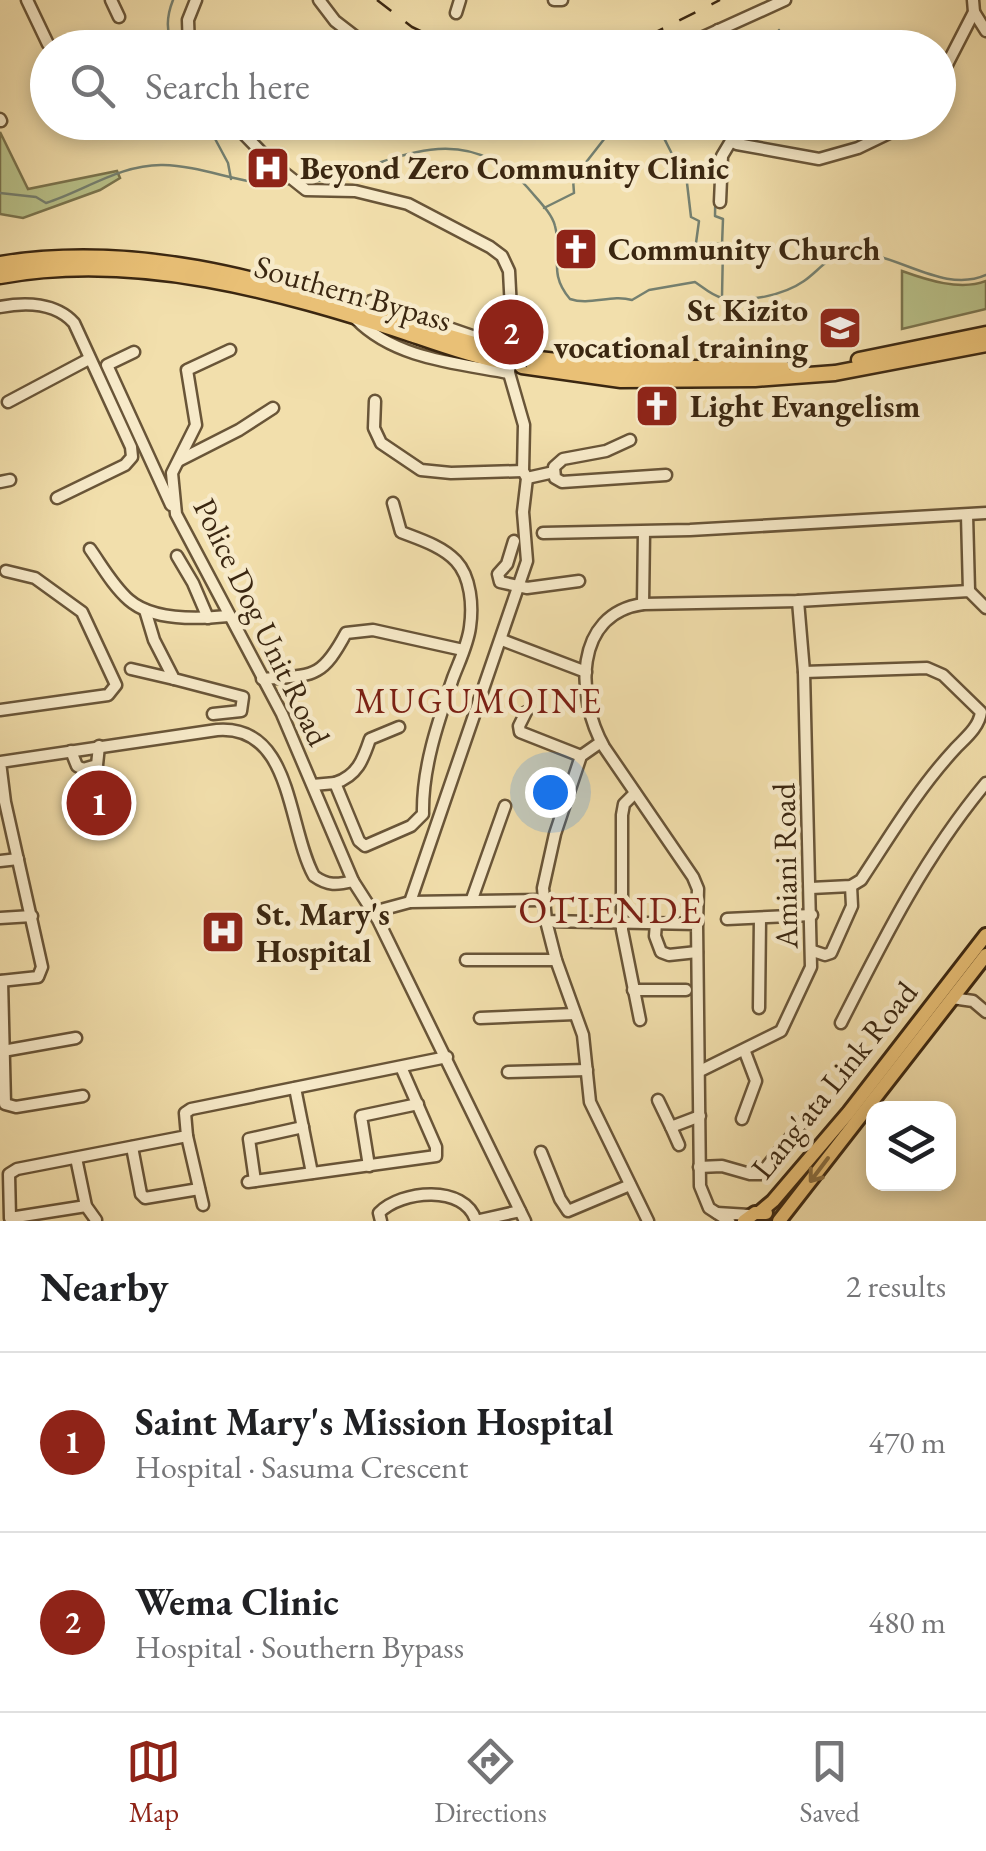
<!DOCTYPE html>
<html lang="en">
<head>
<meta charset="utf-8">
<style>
	body { margin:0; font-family:"EB Garamond",serif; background:#f2f2f2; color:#202124 }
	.controls { position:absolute; right:30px; bottom:30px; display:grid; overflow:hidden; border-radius:20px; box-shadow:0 5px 15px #0003 }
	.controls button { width:90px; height:90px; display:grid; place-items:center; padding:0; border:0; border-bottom:2px solid #e0e0e0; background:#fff; color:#202124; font:50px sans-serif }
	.you { position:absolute; left:550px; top:792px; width:35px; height:35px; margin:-25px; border:8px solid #fff; border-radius:50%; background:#1a73e8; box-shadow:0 0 0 15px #1a73e833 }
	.badge { display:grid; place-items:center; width:65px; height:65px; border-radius:50%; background:#8f2418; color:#fff; font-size:32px; font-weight:700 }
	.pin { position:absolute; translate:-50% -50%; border:5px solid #fff; box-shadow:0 2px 10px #0006 }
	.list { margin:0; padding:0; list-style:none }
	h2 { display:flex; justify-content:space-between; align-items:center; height:130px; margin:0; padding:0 40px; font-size:42px }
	h2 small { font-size:32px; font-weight:400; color:#757577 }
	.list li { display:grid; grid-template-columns:65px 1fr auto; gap:30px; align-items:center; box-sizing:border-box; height:180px; padding:0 40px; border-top:2px solid #e0e0e0 }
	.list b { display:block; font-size:38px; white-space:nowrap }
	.list p { margin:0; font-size:32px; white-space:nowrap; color:#757577 }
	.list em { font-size:32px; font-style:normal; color:#757577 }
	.icon { flex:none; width:55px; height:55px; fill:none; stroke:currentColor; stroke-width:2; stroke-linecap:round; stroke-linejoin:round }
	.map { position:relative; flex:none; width:986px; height:1221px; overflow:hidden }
	.search { position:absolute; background:#fff; box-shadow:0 5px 15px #0003; left:30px; right:30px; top:30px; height:110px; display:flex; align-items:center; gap:25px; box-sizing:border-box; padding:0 35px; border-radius:55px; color:#757577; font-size:38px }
	.sheet { height:490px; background:#fff }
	nav { display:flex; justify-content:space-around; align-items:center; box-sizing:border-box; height:140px; border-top:2px solid #e0e0e0; background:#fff; font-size:28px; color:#757577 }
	nav a { display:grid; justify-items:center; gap:5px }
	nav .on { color:#8f2418 }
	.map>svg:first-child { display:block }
	.green { fill:#b9c28a; stroke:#7a744e; stroke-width:2.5 }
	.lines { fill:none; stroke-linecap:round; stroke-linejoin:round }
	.stream { stroke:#758070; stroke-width:2.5 }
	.minor-casing { stroke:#695538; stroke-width:15 }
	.major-casing { stroke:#3b2711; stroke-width:18 }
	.highway-casing { stroke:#3b2711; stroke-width:19 }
	.minor { stroke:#f7eac9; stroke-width:10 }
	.major { stroke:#e9c076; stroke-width:12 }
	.highway { stroke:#e9c076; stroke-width:14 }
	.rail { stroke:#3b2711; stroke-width:2.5; stroke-dasharray:18 18; stroke-linecap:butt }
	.highway-bridge-casing { stroke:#3b2711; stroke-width:19; stroke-linecap:butt }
	.highway-bridge { stroke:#e9c076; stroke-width:14 }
	.oneway { stroke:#896c3e }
	.labels { text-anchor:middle; stroke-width:9; stroke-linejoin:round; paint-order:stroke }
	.poi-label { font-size:32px; font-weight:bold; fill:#3b2711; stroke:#f7eac9; text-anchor:start }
	.street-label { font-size:32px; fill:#3b2711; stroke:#f7eac9 }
	.neighbourhood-label { font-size:35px; letter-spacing:2.5px; fill:#7a1f14; stroke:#f7eac9 }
	.quarter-label { font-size:38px; letter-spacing:2.5px; fill:#7a1f14; stroke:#f7eac9 }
</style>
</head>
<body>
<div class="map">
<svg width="986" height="1221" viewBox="0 0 986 1221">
	<rect width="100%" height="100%" fill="#f2dfac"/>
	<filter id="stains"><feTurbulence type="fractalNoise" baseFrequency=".002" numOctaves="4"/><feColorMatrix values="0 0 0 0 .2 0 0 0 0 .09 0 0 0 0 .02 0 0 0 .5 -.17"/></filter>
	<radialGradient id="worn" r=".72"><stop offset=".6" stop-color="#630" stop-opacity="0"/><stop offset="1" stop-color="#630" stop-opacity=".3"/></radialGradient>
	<!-- green -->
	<g class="green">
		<polygon points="0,132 28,189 117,171 120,178 100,190 23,218 0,214"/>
		<path d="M902,271C927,280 960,291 986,281V309L902,329Z"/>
	</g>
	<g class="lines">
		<!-- stream -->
		<g class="stream">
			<path d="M173,0C167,15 165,33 175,48"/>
			<polyline points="772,48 779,30"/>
			<polyline points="206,122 228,163 231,179"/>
			<path d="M659,122C661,138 671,148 676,164L685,166L691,217L699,221L696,243L720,244L723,247L722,297"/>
			<path d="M305,183C368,176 430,127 492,160C507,169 517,175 528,188C537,199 552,213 555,226C563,256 547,272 570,299C590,306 611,294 632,300L649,290L695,282C704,288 711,295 722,298C747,303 784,295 804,281C817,272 827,258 842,254C888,244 939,296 986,275"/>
			<path d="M0,193L36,197L46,203C84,191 121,164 163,165C207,166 247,188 292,184"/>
			<polyline points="544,208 574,193 573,179 612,129 612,122"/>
			<polyline points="722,245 723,219 715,216 716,158 728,133"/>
		</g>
		<defs>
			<g id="minor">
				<polyline points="27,0 48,44"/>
				<polyline points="111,0 119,17"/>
				<polyline points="319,0 335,21 370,48"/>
				<polyline points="554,0 562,0"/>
				<polyline points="974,12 986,31"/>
				<polyline points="456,13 460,0"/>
				<polyline points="718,30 718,36 769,48"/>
				<polyline points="189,48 188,20 196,0"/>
				<polyline points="679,48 785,0"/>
				<polyline points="938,82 974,12 973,0"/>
				<polyline points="0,119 1,121"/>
				<polyline points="232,122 272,163 306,190 355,191 408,204 490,247 502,256 509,271 512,329 509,373 524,425 523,471 527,478 523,512 527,561 410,902"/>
				<polyline points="737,122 731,141 737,144 819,159 858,148 912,122"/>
				<polyline points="720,202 722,156 731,141"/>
				<polyline points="371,301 481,339 511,345"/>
				<path d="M0,307C26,302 56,303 74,323L131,447L132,457L125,465L57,498"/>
				<path d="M356,319C395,359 457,363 509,373"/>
				<polyline points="230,350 187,370 196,425 172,473 176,514 282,714 353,881"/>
				<polyline points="134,352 107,365 171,505"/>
				<polyline points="375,401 374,428 381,443 421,470 451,473 523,471"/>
				<polyline points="8,402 89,359"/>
				<polyline points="630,440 606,451 563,459 554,467 555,478 562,482 666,475"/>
				<polyline points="180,460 239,430 273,408"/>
				<polyline points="527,478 554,472"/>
				<polyline points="0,482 10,480"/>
				<polyline points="967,515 969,591"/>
				<polyline points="543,533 690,530 986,513"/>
				<polyline points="514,541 507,564 498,574 500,582 527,588 579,581"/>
				<path d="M90,549C102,566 113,586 129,600C153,621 198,619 228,616"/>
				<polyline points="177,556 193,583 208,618"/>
				<polyline points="643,604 644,532"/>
				<polyline points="145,610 154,640 174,679 243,697 241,711 213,714"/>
				<polyline points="502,640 586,672"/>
				<polyline points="131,669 174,679"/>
				<path d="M804,672L927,668L943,675L981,712C979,728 964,739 954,750C918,789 890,836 861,880L851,886L811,888"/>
				<path d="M262,679C312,675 321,680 346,633L373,630L463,650"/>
				<polyline points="0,710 108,695 116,685 82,612 35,578 6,571"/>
				<polyline points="526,712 519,726 520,732 581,756"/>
				<polyline points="601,742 581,756 555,834 543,888 546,921 697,924 700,1186 709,1208 729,1221"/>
				<polyline points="71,751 77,766 83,769 97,765 99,746"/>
				<path d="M335,783C357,776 363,760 370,739L399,727"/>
				<path d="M313,785L335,783L359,841L365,846L411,826L423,814C422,768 438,722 453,678C459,662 468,644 470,627C473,606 471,577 456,561C442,546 419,539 401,532L393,503"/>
				<polyline points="635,793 624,804 622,815 622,930 640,1020"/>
				<polyline points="0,861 18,859"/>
				<polyline points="472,899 505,806"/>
				<polyline points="373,912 410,902 542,900"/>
				<polyline points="0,918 32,916"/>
				<polyline points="727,919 812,915"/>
				<polyline points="546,921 556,960 583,1035 590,1102 648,1221"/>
				<polyline points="656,923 655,936 661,952 669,955 697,952"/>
				<path d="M697,924L698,889L693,877L604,747C576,698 573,614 643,604L798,601L969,591L986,608"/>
				<polyline points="813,951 825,955 831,953 852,906 851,886"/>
				<polyline points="466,960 556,960"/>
				<path d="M0,981L38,977L42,967L5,802L0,762L217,730C293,724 287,827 314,876C328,886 337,885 353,881L378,920L525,1221"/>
				<polyline points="2,981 5,1104 16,1107 83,1096"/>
				<polyline points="633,990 686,990"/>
				<polyline points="952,998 973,1001 986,1012"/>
				<polyline points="759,1008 760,918"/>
				<polyline points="480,1018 575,1014"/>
				<path d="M841,1023C884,938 925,856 986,783"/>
				<polyline points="3,1051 76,1038"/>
				<polyline points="700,1071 781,1031 811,967 804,672 798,601"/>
				<polyline points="508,1072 587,1070"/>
				<polyline points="295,1088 312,1173"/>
				<polyline points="658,1100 671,1127 700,1116"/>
				<polyline points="742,1119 756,1081 745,1052"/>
				<polyline points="671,1127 679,1145"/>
				<polyline points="187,1136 203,1205"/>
				<polyline points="132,1147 141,1194 145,1198 199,1189"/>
				<polyline points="541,1152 560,1199 568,1211 630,1185"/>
				<polyline points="76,1158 86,1206 96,1220"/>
				<polyline points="369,1166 361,1116 418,1104"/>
				<polyline points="699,1167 722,1166 750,1174 761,1174 815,1107"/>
				<polyline points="255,1181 249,1139 303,1127"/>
				<polyline points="248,1182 436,1156 436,1147 401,1067"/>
				<polyline points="86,1206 10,1218 9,1174 17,1169 187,1136 185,1113 191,1109 447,1057"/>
				<polyline points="717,1213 749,1215"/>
				<path d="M381,1221L379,1213C401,1190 465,1184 476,1221L520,1211"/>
			</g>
			<g id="major">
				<polyline points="760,1212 773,1201 849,1112 986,935"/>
				<polyline points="744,1221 755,1213 766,1213"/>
				<polyline points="779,1221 986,955"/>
			</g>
			<g id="highway">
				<path d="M0,264C180,235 334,308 503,352"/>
				<path d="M0,276C137,251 278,291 408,333C440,344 470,355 504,362"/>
				<polyline points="529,358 622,368 783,368"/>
				<polyline points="859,360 986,334"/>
				<polyline points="522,366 621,380 755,379 835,373 986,344"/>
			</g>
		</defs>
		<!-- minor casing -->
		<use href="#minor" class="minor-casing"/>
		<!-- major casing -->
		<use href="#major" class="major-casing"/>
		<!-- highway casing -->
		<use href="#highway" class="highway-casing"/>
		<!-- minor -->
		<use href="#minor" class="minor"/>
		<!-- major -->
		<use href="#major" class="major"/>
		<!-- highway -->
		<use href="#highway" class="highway"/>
		<!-- rail -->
		<g class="rail">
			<polyline points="377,0 412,27 458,48"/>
			<polyline points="613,48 644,38 720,0"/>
		</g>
		<defs>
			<polyline id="highway-bridge" points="503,352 529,358"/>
		</defs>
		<!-- highway-bridge casing -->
		<use href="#highway-bridge" class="highway-bridge-casing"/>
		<!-- highway-bridge -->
		<use href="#highway-bridge" class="highway-bridge"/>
	</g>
	<!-- one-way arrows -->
	<defs><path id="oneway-shaft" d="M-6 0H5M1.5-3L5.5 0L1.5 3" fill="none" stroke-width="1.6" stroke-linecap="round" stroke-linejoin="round" transform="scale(2.5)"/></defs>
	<use class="oneway" href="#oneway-shaft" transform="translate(819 1170) rotate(127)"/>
	<!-- icons -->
	<defs>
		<symbol id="hospital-square" viewBox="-11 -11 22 22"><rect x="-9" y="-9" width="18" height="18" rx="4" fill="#8f2418" stroke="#f7eac9"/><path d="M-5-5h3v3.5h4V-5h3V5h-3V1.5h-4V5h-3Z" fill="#fff"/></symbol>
		<symbol id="church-square" viewBox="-11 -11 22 22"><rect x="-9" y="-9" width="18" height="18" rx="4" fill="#8f2418" stroke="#f7eac9"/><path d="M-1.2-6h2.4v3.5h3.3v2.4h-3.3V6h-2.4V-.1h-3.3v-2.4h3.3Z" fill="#fff"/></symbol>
		<symbol id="university-square" viewBox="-11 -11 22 22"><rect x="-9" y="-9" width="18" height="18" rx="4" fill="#8f2418" stroke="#f7eac9"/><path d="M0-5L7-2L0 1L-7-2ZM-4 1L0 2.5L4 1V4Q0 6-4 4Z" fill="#fff"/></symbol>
	</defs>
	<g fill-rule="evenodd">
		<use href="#hospital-square" x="243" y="143" width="50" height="50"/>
		<use href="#church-square" x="551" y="224" width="50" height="50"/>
		<use href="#university-square" x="815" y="303" width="50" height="50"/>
		<use href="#church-square" x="632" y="381" width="50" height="50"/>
		<use href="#hospital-square" x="198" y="907" width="50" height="50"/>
	</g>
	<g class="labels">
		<!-- poi labels -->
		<g class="poi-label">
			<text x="300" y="179">Beyond Zero Community Clinic</text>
			<text x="608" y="260">Community Church</text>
			<text x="808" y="321" text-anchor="end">St Kizito<tspan x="808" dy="37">vocational training</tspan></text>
			<text x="690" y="417">Light Evangelism</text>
			<text x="256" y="925">St. Mary's<tspan x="256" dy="37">Hospital</tspan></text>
		</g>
		<!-- street labels -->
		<g class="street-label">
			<text transform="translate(353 293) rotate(16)" y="11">Southern Bypass</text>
			<text transform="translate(262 622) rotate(64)" y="11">Police Dog Unit Road</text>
			<text transform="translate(785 866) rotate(-91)" y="11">Amiani Road</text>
			<text transform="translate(834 1080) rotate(-51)" y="11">Lang'ata Link Road</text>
		</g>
		<!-- neighbourhood labels -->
		<g class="neighbourhood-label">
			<text x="479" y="713">MUGUMOINE</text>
		</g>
		<!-- quarter labels -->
		<g class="quarter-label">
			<text x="611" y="923">OTIENDE</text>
		</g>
	</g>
	<rect width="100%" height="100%" filter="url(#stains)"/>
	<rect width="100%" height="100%" fill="url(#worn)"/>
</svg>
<div class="controls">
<button><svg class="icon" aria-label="layers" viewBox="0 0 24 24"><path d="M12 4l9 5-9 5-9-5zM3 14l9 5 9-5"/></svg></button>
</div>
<div class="you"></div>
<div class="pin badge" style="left:99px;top:803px">1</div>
<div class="pin badge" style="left:511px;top:332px">2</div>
<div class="search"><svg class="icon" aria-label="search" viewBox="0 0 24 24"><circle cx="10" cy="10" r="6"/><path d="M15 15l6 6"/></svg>Search here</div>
</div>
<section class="sheet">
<h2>Nearby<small>2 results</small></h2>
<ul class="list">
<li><span class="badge">1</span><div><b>Saint Mary's Mission Hospital</b><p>Hospital · Sasuma Crescent</p></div><em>470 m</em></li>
<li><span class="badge">2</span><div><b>Wema Clinic</b><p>Hospital · Southern Bypass</p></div><em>480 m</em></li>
</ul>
</section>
<nav>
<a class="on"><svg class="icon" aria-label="map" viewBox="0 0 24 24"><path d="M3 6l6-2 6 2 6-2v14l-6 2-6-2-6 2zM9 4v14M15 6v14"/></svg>Map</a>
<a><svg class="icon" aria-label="directions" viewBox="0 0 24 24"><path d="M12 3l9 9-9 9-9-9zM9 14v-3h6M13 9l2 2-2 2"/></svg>Directions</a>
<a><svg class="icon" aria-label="saved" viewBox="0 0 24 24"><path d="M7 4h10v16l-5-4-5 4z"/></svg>Saved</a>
</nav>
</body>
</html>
